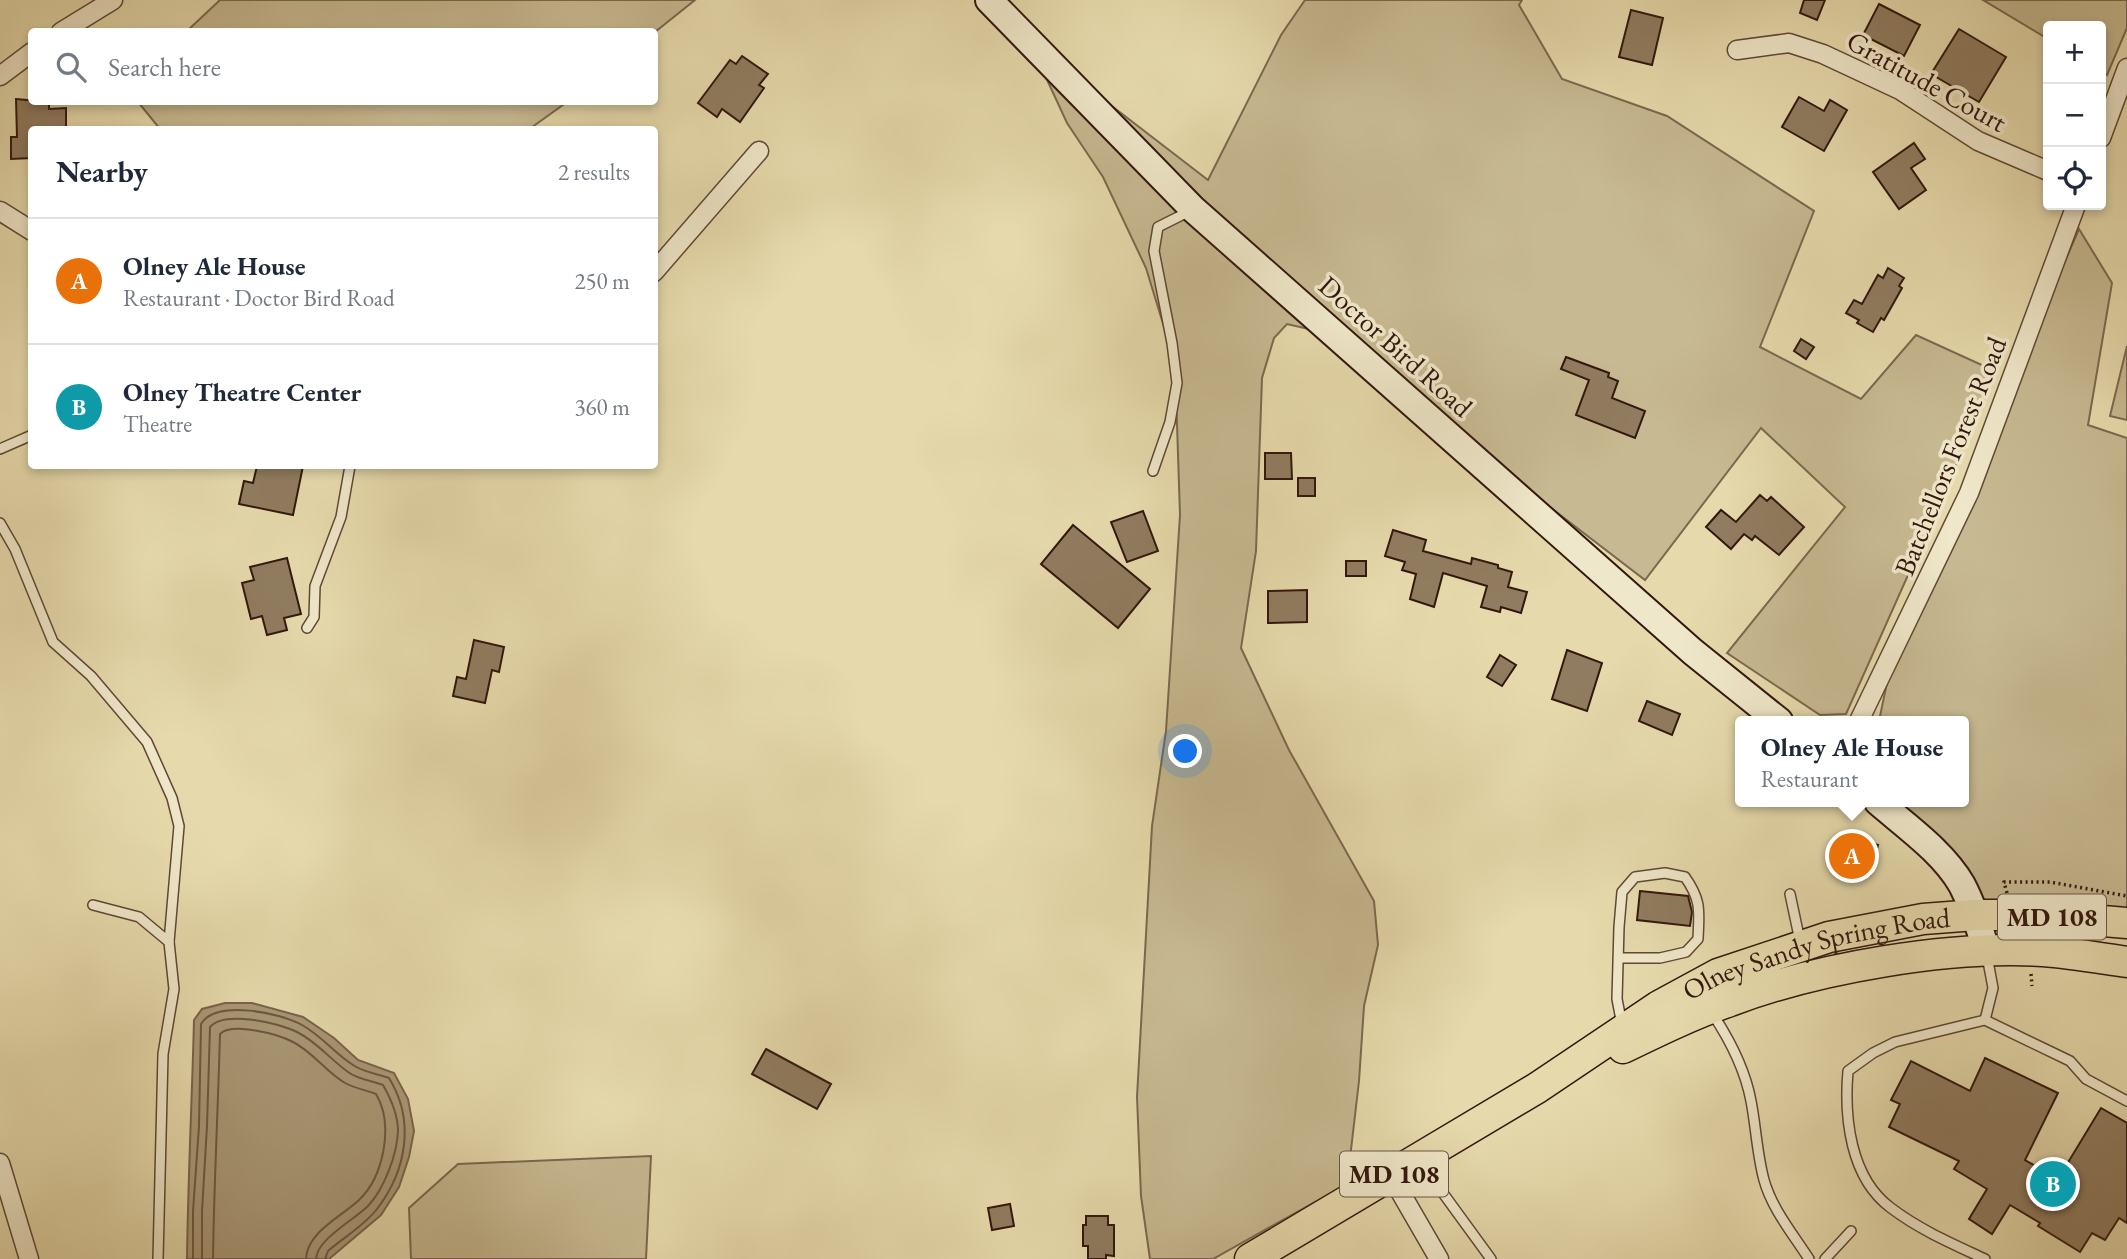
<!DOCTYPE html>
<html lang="en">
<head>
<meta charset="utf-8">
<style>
	body { margin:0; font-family:"EB Garamond",serif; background:#f2f2f3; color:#1f2937 }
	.controls { position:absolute; right:21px; top:21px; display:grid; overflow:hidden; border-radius:7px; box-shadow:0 4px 10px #0003 }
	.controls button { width:63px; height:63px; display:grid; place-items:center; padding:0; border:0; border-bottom:2px solid #e0e1e3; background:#fff; color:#1f2937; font:35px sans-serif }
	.you { position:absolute; left:1186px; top:752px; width:24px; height:24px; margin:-18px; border:5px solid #fff; border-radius:50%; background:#1a73e8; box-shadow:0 0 0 10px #1a73e833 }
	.badge { display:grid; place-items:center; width:46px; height:46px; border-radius:50%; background:#111827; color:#fff; font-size:23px; font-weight:700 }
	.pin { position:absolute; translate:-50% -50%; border:4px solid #fff; box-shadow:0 2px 7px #0006 }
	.popup { position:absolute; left:1735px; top:716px; width:234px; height:91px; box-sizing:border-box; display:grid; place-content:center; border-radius:7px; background:#fff; filter:drop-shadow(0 2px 5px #0005); font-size:23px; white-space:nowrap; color:#747a83 }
	.popup b { font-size:26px; color:#1f2937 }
	.popup::after { content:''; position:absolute; left:50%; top:100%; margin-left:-14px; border:14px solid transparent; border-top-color:#fff }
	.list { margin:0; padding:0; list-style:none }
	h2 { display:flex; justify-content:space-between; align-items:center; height:91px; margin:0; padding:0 28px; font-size:30px }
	h2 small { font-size:23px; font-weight:400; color:#747a83 }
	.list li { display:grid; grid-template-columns:46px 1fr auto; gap:21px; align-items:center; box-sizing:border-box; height:126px; padding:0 28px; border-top:2px solid #e0e1e3 }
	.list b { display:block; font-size:26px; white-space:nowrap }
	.list p { margin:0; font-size:23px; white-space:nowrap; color:#747a83 }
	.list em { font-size:23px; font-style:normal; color:#747a83 }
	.icon { flex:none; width:38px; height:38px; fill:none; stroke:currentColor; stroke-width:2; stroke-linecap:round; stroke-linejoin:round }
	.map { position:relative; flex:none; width:2127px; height:1259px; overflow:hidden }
	.search { position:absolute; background:#fff; box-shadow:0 4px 10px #0003; left:28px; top:28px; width:630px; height:77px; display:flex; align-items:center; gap:18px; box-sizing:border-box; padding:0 24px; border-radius:7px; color:#747a83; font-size:26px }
	.panel { position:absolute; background:#fff; box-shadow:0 4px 10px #0003; left:28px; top:126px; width:630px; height:343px; border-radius:7px }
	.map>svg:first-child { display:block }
	.green { fill:#c7b991; stroke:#7c684f; stroke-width:2 }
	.water { fill:#a99876; stroke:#79644c; stroke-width:2 }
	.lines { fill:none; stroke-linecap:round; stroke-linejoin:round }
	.shore { stroke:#6e5842; stroke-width:2 }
	.building { fill:#907c60; stroke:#32170d; stroke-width:2 }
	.lane-casing { stroke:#5f4835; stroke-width:12 }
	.street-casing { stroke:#5f4835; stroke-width:21 }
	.secondary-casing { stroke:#32170d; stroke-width:30 }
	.primary-casing { stroke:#32170d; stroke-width:33 }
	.path { stroke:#32170d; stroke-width:3.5; stroke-dasharray:2 3.5; stroke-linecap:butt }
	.lane { stroke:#efe7c9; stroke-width:9 }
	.street { stroke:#efe7c9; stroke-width:18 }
	.secondary { stroke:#efe7c9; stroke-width:26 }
	.primary { stroke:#e6daac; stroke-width:30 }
	.labels { text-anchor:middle; stroke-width:7; stroke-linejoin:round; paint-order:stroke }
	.shield { fill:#efe7c9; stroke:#6b5545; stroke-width:2 }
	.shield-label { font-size:26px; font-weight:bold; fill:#32170d }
	.street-label { font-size:28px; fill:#32170d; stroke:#efe7c9 }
</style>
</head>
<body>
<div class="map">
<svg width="2127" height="1259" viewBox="0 0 2127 1259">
	<rect width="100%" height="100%" fill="#e6daac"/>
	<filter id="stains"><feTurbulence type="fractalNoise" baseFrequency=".00286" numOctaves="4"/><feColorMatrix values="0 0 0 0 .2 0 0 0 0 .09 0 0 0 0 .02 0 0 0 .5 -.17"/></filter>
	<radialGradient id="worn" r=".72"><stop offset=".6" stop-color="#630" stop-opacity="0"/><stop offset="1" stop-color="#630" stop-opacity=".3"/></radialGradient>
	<!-- green -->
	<g class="green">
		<polygon points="220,0 695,0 655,32 187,31"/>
		<polygon points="1305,0 1522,0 1519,5 1562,79 1667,116 1814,211 1760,347 1861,399 1916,335 1995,371 1942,499 1846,714 1820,715 1727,653 1845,507 1761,428 1645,580 1388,383 1339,336 1287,324 1274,338 1262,378 1256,551 1241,648 1289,750 1374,901 1378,945 1364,1006 1359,1081 1347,1184 1213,1259 1150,1259 1141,1196 1137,1097 1152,826 1166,731 1180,515 1175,363 1146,268 1103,177 1067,123 1030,43 1208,180 1281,35"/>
		<polygon points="1983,0 2127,0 2127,28 2107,75 2101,71 2101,26 2048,26 2048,39"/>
		<polygon points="138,102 567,102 528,130 160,129"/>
		<polygon points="2079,229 2112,283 2088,425 2127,438 2127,923 1976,915 1903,802 1964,802 1964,721 1879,721 1893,654"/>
		<polygon points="2127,346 2127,420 2110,416"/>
		<polygon points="651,1156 646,1259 411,1259 409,1208 458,1164"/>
	</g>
	<!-- water -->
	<path class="water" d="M225,1003H252L303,1017L334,1038L358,1060L394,1073L408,1099L414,1131L409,1157L399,1187L381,1215L329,1259H187C188,1179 192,1100 194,1020L202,1009Z"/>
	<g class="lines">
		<!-- shore -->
		<g class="shore">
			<path d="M193,1259V1211L199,1126L201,1024C216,999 281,1013 302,1025C322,1036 335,1054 353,1065C363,1072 378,1074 389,1078C415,1120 407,1170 377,1209C365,1225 343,1238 328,1251L325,1259"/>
			<path d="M202,1259V1211L207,1126L210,1027C224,1010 279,1023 297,1032C317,1042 330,1059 348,1072C357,1079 372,1081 383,1085C391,1099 398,1115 398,1131C397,1155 384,1189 368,1206C354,1220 317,1239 316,1259"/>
			<path d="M213,1259C214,1184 218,1109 220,1034C232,1022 278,1034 293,1042C313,1052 326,1072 345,1083C354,1088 366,1090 376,1094C394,1124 384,1176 359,1200C341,1217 307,1232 306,1259"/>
		</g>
	</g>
	<!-- building -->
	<g class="building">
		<polygon points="1804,0 1825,0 1817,20 1800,13"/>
		<polygon points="1879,4 1920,25 1904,56 1863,35"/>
		<polygon points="1631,10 1663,18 1652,65 1619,57"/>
		<polygon points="1959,29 2006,57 1979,102 1931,74"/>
		<polygon points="742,56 768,74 759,85 764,88 740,122 722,109 717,117 698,103 730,60 736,64"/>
		<polygon points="1799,97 1824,111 1830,100 1847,110 1824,151 1782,127"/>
		<polygon points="16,99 49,102 49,109 66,108 66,130 32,130 32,158 11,159 11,137 17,137"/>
		<polygon points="1914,143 1925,159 1911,168 1926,190 1899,209 1873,172"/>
		<polygon points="1888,268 1904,278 1899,286 1902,288 1884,320 1881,318 1873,332 1857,323 1859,320 1846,313 1854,300 1862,304 1878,275 1883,278"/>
		<polygon points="1801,339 1814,347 1806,359 1794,351"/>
		<polygon points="1566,357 1609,373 1608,377 1618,381 1612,398 1645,411 1635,438 1576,415 1589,380 1561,369"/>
		<polygon points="1265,453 1291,453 1292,479 1265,479"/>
		<polygon points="257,466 303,466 293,515 239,504 244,481 253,483"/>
		<rect x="1298" y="478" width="17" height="18"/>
		<polygon points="1760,495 1767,501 1771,497 1804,527 1779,555 1755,536 1752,540 1744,534 1731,549 1706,527 1721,510 1736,522"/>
		<polygon points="1143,511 1158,551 1127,562 1111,522"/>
		<polygon points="1073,525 1150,589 1118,628 1041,564"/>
		<polygon points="1393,530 1426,540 1423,551 1471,564 1472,558 1498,565 1498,568 1512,572 1508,587 1527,592 1521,613 1501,607 1500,612 1481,607 1487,586 1443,573 1434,607 1410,599 1416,574 1402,570 1405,562 1385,556"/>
		<polygon points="287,558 301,614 284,618 287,630 267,635 262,616 251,619 242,583 254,580 250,567"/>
		<rect x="1346" y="561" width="20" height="15"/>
		<polygon points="1307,590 1307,622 1268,623 1268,591"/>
		<polygon points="474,640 504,647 499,672 492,670 485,703 453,696 457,677 466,679"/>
		<polygon points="1567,650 1602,663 1587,711 1552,699"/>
		<polygon points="1500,655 1516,665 1502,686 1487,677"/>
		<polygon points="1647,701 1680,714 1672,735 1639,721"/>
		<polygon points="1861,840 1878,845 1870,875 1827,863 1833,842 1858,849"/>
		<polygon points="1640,891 1688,896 1692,912 1690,926 1637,920"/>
		<polygon points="766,1049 831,1084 817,1109 752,1074"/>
		<polygon points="1985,1058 2058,1093 2025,1160 2058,1179 2101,1108 2127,1123 2127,1223 2119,1218 2105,1240 2092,1233 2080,1252 2038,1226 2040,1223 2010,1205 1992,1234 1969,1219 1987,1189 1954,1169 1959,1161 1889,1127 1900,1104 1891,1100 1911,1061 1970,1091"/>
		<polygon points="1010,1204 1014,1226 992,1230 988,1208"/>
		<polygon points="1086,1216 1108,1216 1108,1225 1114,1225 1114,1256 1106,1255 1106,1259 1088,1259 1088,1246 1083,1246 1083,1225 1086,1225"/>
	</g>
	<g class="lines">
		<defs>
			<g id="lane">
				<polyline points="0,449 32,435"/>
				<polyline points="1153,471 1170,422 1177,383 1172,343 1154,251 1158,227 1192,210"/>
				<polyline points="0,523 15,549 53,642 91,676 147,742 172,798 179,826 169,942"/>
				<polyline points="307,628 314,617 315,586 341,517 350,466"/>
				<polyline points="1790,894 1800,941"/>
				<polyline points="93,905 139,917 169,942 174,989 163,1054 158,1259"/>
				<polyline points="1987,956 1993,988 1985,1020 2070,1061 2086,1079 2127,1101"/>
				<path d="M1618,958H1660L1686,952L1698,939C1699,912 1702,901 1685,877L1665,873L1635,877L1622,892L1619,927L1617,999L1622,1025"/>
				<path d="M1712,1013C1730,1040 1745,1069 1751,1101C1756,1127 1757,1154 1764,1180C1772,1209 1793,1234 1809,1259"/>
				<path d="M1985,1020L1895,1042L1873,1053L1848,1071C1844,1117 1850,1178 1891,1208C1920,1230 1953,1244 1985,1259"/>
				<polyline points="1421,1163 1491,1259"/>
				<polyline points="1825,1259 1851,1231"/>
			</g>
			<g id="street">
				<polyline points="61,32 113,0"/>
				<polyline points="1737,50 1789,43 1823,54 1900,90 1978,141 2048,171"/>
				<polyline points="0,76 32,52"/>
				<polyline points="2101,138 2127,68"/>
				<polyline points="0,211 32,231"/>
				<polyline points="654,272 759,151"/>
				<polyline points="1859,721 1969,493 2076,205"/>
				<polyline points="0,1163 29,1259"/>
				<polyline points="1391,1176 1439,1259"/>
			</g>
			<g id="secondary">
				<polyline points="989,0 1193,209 1693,652 1779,721"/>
				<path d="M1878,802C1907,827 1943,852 1962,885C1973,906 1980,928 1986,951"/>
			</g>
			<g id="primary">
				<path d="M1623,1048C1658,1031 1693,1014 1730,1001C1817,968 1950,945 2043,951C2071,953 2099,958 2127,962"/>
				<path id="s1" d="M1250,1259L1537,1088L1659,1006L1718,974L1829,937L1923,919L1976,915H2033L2127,923"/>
			</g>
		</defs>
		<!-- lane casing -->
		<use href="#lane" class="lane-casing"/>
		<!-- street casing -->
		<use href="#street" class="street-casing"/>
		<!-- secondary casing -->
		<use href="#secondary" class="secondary-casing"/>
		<!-- primary casing -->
		<use href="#primary" class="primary-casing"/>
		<!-- path -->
		<g class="path">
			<polyline points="2007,893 2004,882 2050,882 2127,896"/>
			<polyline points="2031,974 2032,986"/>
		</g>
		<!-- lane -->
		<use href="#lane" class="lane"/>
		<!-- street -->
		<use href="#street" class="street"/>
		<!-- secondary -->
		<use href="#secondary" class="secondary"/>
		<!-- primary -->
		<use href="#primary" class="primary"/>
	</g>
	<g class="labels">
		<!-- shield labels -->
		<g class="shield">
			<rect x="1998" y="894.5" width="108" height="45" rx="5"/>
			<rect x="1340" y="1151.5" width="108" height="45" rx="5"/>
		</g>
		<g class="shield-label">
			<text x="2052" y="926">MD 108</text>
			<text x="1394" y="1183">MD 108</text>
		</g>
		<!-- street labels -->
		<g class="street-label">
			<text transform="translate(1927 81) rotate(29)" y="10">Gratitude Court</text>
			<text transform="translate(1396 346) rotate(42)" y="10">Doctor Bird Road</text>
			<text transform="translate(1950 456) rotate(-68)" y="10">Batchellors Forest Road</text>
			<text dy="10" stroke="none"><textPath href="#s1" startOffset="649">Olney Sandy Spring Road</textPath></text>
		</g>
	</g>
	<rect width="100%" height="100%" filter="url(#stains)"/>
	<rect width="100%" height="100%" fill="url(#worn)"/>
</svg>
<div class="controls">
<button>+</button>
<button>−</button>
<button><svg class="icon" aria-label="locate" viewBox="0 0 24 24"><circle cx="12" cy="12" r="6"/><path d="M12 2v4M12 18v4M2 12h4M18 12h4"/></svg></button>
</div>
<div class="you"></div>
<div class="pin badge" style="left:1852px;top:856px;background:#e8710a">A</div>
<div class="popup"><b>Olney Ale House</b>Restaurant</div>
<div class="pin badge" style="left:2053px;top:1184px;background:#0f9aa8">B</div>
<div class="search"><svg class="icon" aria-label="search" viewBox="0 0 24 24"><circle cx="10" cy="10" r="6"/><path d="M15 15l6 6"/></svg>Search here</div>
<section class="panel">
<h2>Nearby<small>2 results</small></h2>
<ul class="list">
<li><span class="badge" style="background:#e8710a">A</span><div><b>Olney Ale House</b><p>Restaurant · Doctor Bird Road</p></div><em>250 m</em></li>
<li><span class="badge" style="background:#0f9aa8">B</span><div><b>Olney Theatre Center</b><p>Theatre</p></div><em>360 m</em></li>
</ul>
</section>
</div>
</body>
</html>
